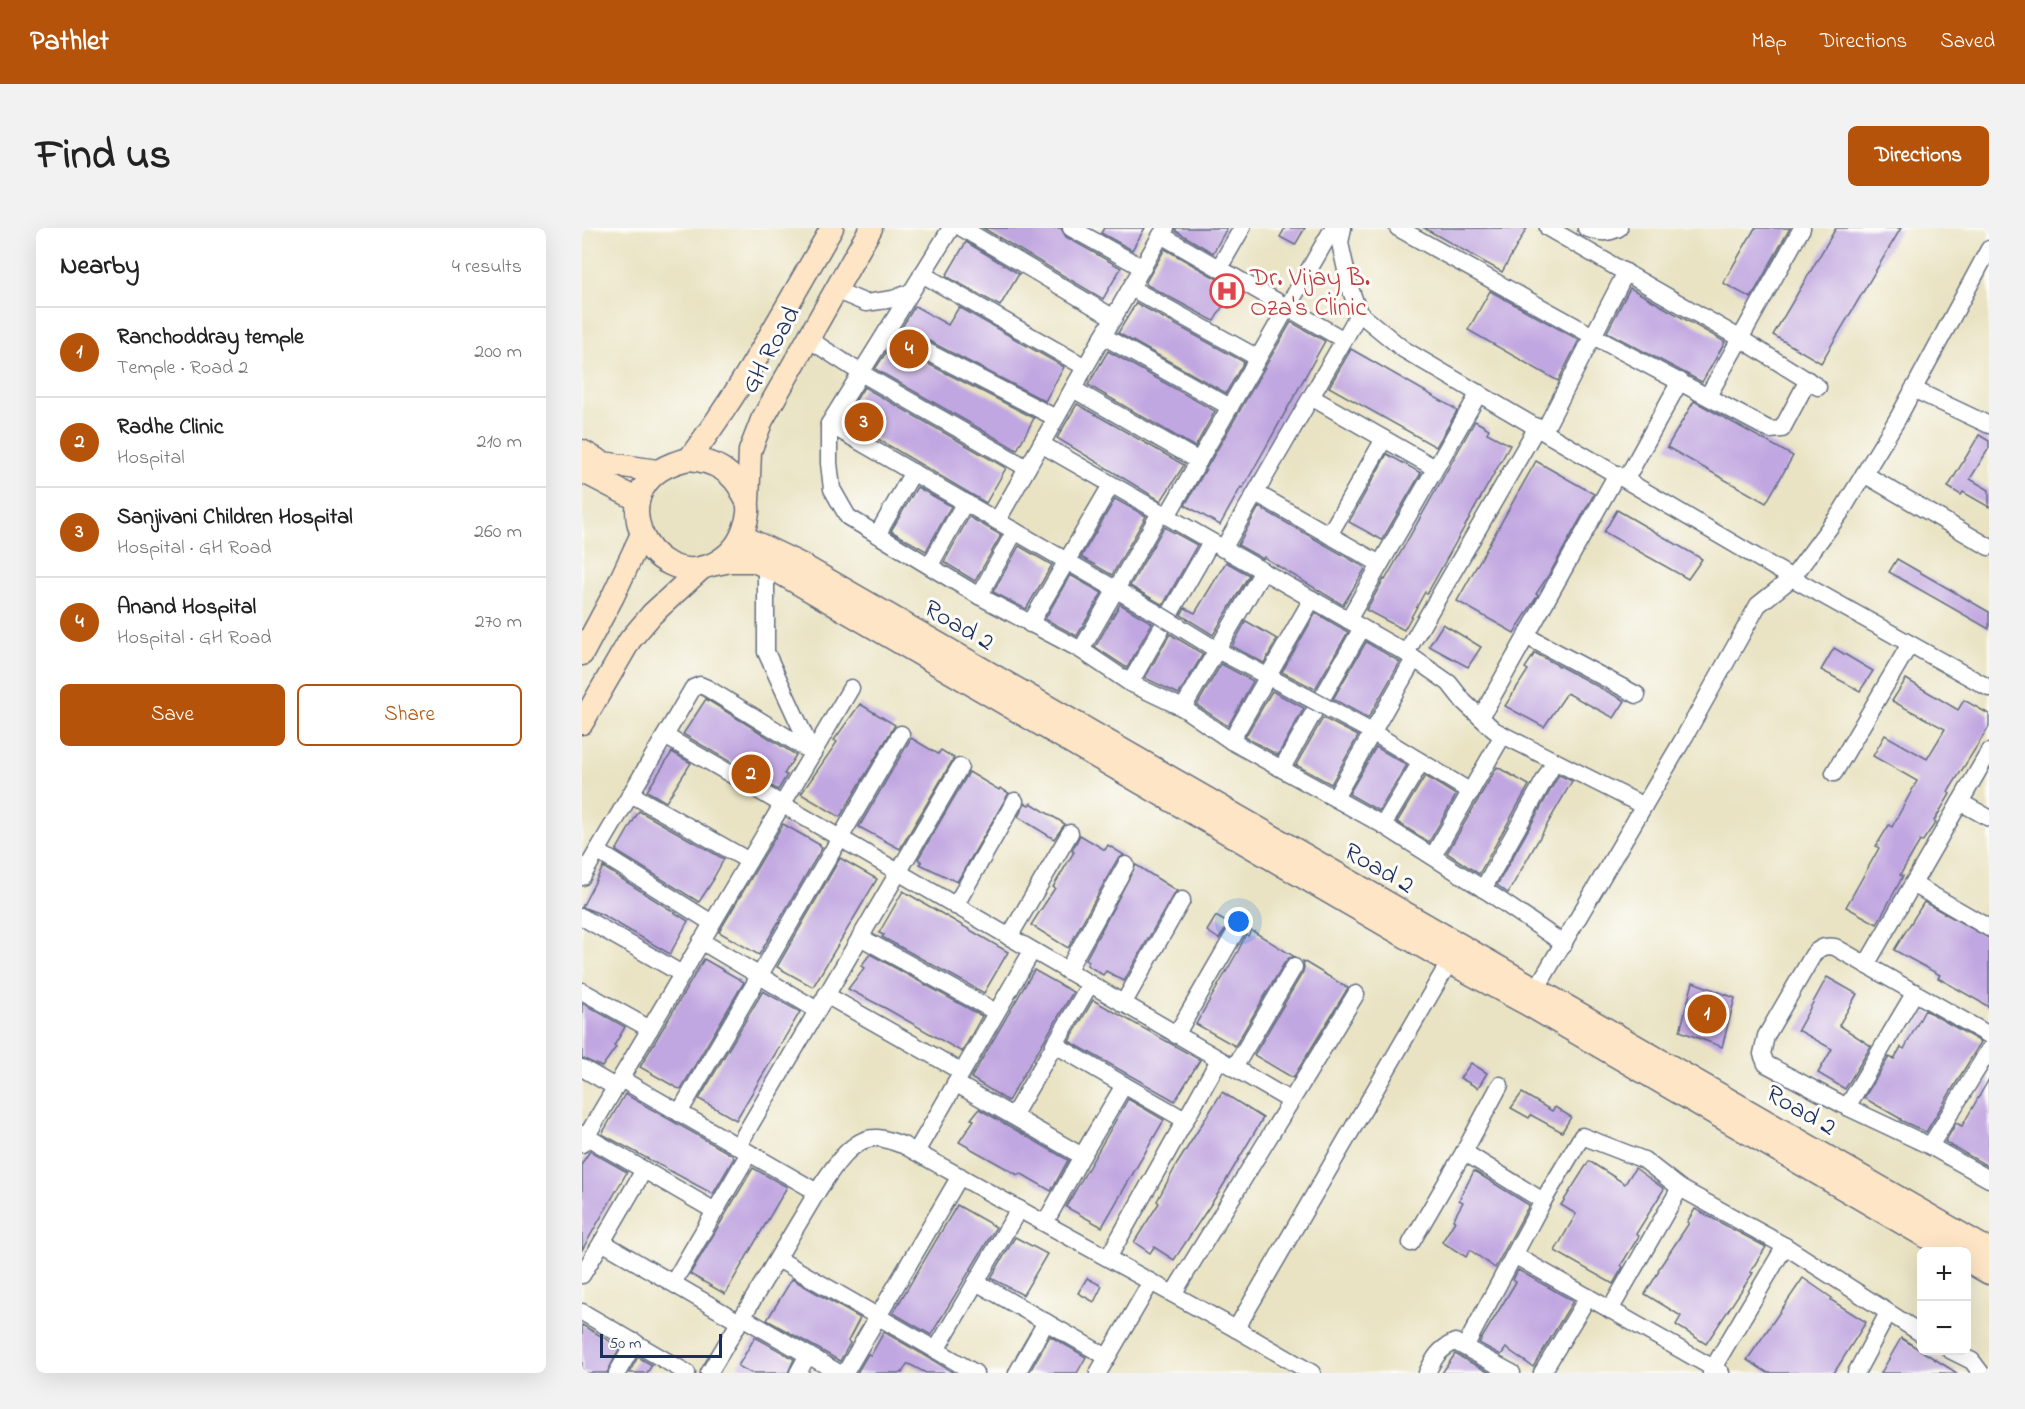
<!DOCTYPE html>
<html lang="en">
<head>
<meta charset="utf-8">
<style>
	body { margin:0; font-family:"Indie Flower",sans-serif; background:#f2f2f2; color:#222 }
	.controls { position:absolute; right:18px; bottom:18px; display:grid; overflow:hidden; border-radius:9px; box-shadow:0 6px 24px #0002 }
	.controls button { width:54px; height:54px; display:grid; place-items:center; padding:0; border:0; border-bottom:2px solid #e0e0e0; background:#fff; color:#222; font:30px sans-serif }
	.scale { position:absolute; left:18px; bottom:15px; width:122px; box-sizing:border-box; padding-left:6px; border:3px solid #1b2f5e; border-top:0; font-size:16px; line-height:21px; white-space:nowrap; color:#1b2f5e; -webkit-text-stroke:4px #fdfcf7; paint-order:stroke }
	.you { position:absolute; left:657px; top:694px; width:21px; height:21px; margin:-15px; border:4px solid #fff; border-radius:50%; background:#1a73e8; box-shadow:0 0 0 9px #1a73e833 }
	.badge { display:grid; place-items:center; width:39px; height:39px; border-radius:50%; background:#b45309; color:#fff; font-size:20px; font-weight:700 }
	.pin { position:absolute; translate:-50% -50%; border:3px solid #fff; box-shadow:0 2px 6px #0006 }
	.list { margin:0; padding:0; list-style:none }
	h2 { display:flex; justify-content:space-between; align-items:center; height:78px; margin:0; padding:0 24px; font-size:26px }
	h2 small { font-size:20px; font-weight:400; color:#767676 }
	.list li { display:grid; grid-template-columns:39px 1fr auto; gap:18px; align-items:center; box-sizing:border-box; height:90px; padding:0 24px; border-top:2px solid #e0e0e0 }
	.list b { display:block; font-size:22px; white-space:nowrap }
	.list p { margin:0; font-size:20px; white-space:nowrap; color:#767676 }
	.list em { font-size:20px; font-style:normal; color:#767676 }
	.actions { display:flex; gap:12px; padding:18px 24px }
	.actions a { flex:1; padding:14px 0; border:2px solid #b45309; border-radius:9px; text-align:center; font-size:21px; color:#b45309 }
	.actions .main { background:#b45309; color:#fff }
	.map { position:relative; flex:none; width:1407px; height:1145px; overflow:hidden; border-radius:9px }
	header { display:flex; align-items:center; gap:36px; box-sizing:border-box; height:84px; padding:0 30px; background:#b45309; color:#fff }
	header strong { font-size:28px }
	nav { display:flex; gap:33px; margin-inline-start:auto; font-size:21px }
	.intro { display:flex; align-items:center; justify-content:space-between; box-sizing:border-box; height:144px; padding:0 36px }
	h1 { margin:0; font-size:42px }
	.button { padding:15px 27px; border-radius:9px; background:#b45309; color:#fff; font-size:21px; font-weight:700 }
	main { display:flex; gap:36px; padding:0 36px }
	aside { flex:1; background:#fff; border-radius:9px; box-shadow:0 6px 24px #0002 }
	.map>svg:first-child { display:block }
	.building { fill:#c1a7e1 }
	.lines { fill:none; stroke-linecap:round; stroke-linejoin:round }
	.street-casing { stroke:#636e81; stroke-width:19 }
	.secondary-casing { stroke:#636e81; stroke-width:25 }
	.street { stroke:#fff; stroke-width:16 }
	.secondary { stroke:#fde5c5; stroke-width:22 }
	.street-bridge-casing { stroke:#636e81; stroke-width:19; stroke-linecap:butt }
	.street-bridge { stroke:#fff; stroke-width:16 }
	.labels { text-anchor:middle; stroke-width:6; stroke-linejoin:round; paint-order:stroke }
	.health-label { font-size:26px; fill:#be3a42; stroke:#fdfcf7; text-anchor:start }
	.street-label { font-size:26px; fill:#1b2f5e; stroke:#fdfcf7 }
</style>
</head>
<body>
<header>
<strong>Pathlet</strong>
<nav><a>Map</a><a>Directions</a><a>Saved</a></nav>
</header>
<div class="intro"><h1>Find us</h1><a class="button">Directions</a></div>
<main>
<aside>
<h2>Nearby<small>4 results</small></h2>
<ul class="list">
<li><span class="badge">1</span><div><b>Ranchoddray temple</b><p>Temple · Road 2</p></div><em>200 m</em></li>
<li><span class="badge">2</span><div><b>Radhe Clinic</b><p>Hospital</p></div><em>210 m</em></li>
<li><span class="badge">3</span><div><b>Sanjivani Children Hospital</b><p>Hospital · GH Road</p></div><em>260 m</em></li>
<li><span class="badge">4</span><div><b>Anand Hospital</b><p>Hospital · GH Road</p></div><em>270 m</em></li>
</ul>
<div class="actions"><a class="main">Save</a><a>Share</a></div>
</aside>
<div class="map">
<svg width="1407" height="1145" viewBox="0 0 1407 1145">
	<rect width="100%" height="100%" fill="#fdfcf7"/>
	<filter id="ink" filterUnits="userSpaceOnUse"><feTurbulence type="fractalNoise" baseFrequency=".0167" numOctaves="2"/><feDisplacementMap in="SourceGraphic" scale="12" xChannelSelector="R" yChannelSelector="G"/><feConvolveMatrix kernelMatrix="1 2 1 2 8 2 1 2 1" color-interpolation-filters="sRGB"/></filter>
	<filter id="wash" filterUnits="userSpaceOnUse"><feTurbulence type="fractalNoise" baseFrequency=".008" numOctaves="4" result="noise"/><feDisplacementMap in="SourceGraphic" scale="24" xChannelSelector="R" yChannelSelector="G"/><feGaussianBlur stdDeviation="1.35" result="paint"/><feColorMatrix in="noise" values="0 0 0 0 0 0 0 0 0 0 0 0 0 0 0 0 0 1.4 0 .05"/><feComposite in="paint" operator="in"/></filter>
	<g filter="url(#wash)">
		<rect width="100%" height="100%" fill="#e9e3c3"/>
		<g id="blocks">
			<!-- building -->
			<g class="building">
				<polygon points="401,0 479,0 484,9 539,40 521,71"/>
				<polygon points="522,0 563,0 550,22 519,5"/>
				<polygon points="594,0 645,0 631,25 594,3"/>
				<polygon points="703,0 723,0 713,17 698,9"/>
				<polygon points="842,0 945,0 920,44"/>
				<polygon points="1173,0 1208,0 1169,70 1141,55"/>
				<polygon points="1254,0 1319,0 1239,135 1191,107"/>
				<polygon points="384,14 437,46 418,78 364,48"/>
				<polygon points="583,21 651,60 632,93 565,57 564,54"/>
				<polygon points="1048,60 1143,114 1120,154 1025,104"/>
				<polygon points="908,63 997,112 976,153 886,102"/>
				<polygon points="554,75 662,134 644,165 536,105"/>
				<polygon points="333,78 366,97 377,79 482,139 463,173 320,99"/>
				<polygon points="709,94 743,113 661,260 659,259 638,297 603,277"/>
				<polygon points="309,117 452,190 435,222 293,141"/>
				<polygon points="769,121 872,180 875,183 854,219 747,159"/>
				<polygon points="526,123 633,183 613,219 506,157"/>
				<polygon points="282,159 424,240 404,275 262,191"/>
				<polygon points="1112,173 1211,228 1184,275 1085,219"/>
				<polygon points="495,176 602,237 579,273 475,210"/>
				<polygon points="893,193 907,201 905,205 928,217 845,366 843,364 822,402 784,382 802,351 803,352"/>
				<polygon points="1397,207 1407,213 1407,220 1388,251 1407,262 1407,279 1381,264 1379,267 1366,259"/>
				<polygon points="805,226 839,245 800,312 767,294"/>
				<polygon points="954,233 1012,266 968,345 954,366 956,367 932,405 875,373"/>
				<polygon points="335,259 369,278 344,323 309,303"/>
				<polygon points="533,271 564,288 530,347 499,329"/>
				<polygon points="677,279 782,339 783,341 761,377 686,332 682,329 681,331 656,317"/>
				<polygon points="1035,282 1120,331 1106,351 1022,304"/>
				<polygon points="387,289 419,307 393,353 362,334"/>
				<polygon points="582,299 615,317 581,377 548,358"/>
				<polygon points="437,318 470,337 444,381 411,364"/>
				<polygon points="1315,331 1407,384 1407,401 1307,344"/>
				<polygon points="644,334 667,347 631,407 599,387 603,380 613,385"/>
				<polygon points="488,347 520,365 495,408 463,391"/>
				<polygon points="538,376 570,395 545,440 513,419"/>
				<polygon points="734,385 766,404 733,461 700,444"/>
				<polygon points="664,393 695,411 682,435 650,418"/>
				<polygon points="861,396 899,419 886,439 847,418"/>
				<polygon points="588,406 621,426 597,466 563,450"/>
				<polygon points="784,414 818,434 786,490 751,471"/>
				<polygon points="1252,420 1291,443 1278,463 1239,442"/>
				<polygon points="953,425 1043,473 1032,490 985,465 962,499 923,478 946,442 943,440"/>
				<polygon points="639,436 671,453 646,498 615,477"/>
				<polygon points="1324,451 1376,482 1382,472 1407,486 1407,499 1366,564 1368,566 1352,593 1354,594 1340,614 1338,613 1318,647 1321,648 1295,696 1264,679 1297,620 1294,618 1307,597 1310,599 1335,553 1291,528 1303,507 1345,531 1363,501 1310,473"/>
				<polygon points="690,463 722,480 696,527 663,509"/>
				<polygon points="124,471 214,527 202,546 205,547 196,562 101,506"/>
				<polygon points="278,476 313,497 258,589 219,566 255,514 252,512"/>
				<polygon points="741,490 776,508 749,556 714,537"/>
				<polygon points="329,510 356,526 359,522 372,530 318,621 277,599"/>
				<polygon points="794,519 825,537 797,583 767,566"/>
				<polygon points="90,524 109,535 84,574 65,563"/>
				<polygon points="915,539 947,557 897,646 865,625"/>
				<polygon points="387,544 417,562 418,560 427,565 375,654 338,636 340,634 336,631"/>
				<polygon points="977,547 990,553 926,665 915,657"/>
				<polygon points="843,548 874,567 847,614 815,594"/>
				<polygon points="443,575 447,577 449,575 483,596 472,611 436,589"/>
				<polygon points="57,583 142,631 131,651 132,651 117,674 34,623"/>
				<polygon points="201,596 238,617 237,618 240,620 177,727 137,704"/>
				<polygon points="498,607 523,622 526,617 542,627 535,632 486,720 449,697 473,660 471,659 492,624 490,623"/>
				<polygon points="258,630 295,651 231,759 195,739"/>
				<polygon points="554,637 595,663 591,667 542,753 524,743 521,747 505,737 507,733 504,731"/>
				<polygon points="21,639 106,693 88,726 19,686 0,679"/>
				<polygon points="321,663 426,724 402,765 300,709 302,707 297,705"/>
				<polygon points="1342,674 1407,710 1407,779 1356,750 1358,747 1312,722"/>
				<polygon points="634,688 647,696 637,711 625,703"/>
				<polygon points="669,702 713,729 707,730 703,734 653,818 614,796 656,723 664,706 666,708"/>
				<polygon points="288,726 400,788 380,824 305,781 266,761 282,740 279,738"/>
				<polygon points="122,731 162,754 99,861 95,860 58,839"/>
				<polygon points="721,733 766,760 711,850 672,827 721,744 722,739"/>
				<polygon points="452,742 491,764 426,873 389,850"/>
				<polygon points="1245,749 1275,766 1257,797 1289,818 1263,861 1236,845 1250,821 1216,802"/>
				<polygon points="1111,754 1153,770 1140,819 1098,803"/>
				<polygon points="181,763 218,784 154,892 117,871"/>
				<polygon points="511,772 618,832 593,873 487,813"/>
				<polygon points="0,775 43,799 32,818 34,819 20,839 0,830"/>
				<polygon points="1343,782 1399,814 1344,904 1318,892 1319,891 1282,870 1307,829 1312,831 1319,819 1322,821"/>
				<polygon points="889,835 905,845 896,860 878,850"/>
				<polygon points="1407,851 1407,939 1363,914 1374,895 1380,898"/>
				<polygon points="640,864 681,890 639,961 592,1032 572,1019 568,1025 552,1014 577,975 575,973 595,936"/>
				<polygon points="940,865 970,883 973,879 989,889 980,904 949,887 947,890 929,880"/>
				<polygon points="43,866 150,927 152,930 131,966 20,906"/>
				<polygon points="546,871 582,892 520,999 484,979"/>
				<polygon points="397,881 486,932 469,963 438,945 436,947 377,914 392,892 389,891"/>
				<polygon points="8,923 45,944 0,1022 0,935"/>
				<polygon points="1007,933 1043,956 1053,940 1082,961 1054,1006 1057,1008 1039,1037 1041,1039 1031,1056 973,1023 994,986 979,977"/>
				<polygon points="171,940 205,959 143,1066 108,1046"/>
				<polygon points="892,943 947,977 913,1040 888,1022 884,1029 860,1014 873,993 871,992 881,974 877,972"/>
				<polygon points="375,977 414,999 349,1107 311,1085"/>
				<polygon points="1113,981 1184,1019 1168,1044 1171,1045 1124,1116 1094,1097 1099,1088 1063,1066 1077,1043 1076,1042 1107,995 1105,994"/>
				<polygon points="433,1009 465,1026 441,1067 409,1050"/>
				<polygon points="936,1042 991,1073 951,1139 924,1120 919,1127 897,1115 934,1054 931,1052"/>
				<polygon points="505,1050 520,1058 512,1074 496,1065"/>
				<polygon points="1221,1050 1250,1070 1249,1072 1284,1094 1252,1145 1186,1145 1165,1132"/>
				<polygon points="210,1051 278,1090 266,1113 268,1115 258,1133 185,1092"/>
				<polygon points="0,1097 38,1119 25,1145 0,1145"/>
				<polygon points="302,1104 349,1131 372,1145 344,1145 327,1136 325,1136 320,1145 275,1145 286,1126 289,1127"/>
				<polygon points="468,1108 504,1129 495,1145 447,1145"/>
				<polygon points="173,1109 212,1131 206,1145 169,1145 156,1138"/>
				<polygon points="1319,1110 1375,1145 1299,1145"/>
				<polygon points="873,1126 908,1145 860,1145"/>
				<polygon points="56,1129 70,1137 65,1145 47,1145"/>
			</g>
		</g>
	</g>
	<g filter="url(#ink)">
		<use href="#blocks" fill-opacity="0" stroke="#636e81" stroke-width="1.5"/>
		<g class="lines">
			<defs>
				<g id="street">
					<polyline points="369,0 247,196 247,235 250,261 266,289 397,368 499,422 548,455 601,480 649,513 801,597 906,664 982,716"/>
					<polyline points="380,0 532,90"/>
					<polyline points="489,0 561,40"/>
					<polyline points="584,0 579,7 762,112 777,85"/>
					<polyline points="761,0 758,15 768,60 777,85 821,121 1210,350 1407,460"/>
					<polyline points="816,0 1011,108 1188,202 1200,201 1226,152"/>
					<polyline points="966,0 1159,111 1236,159"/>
					<path d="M1004,0C1017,5 1024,6 1037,0"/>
					<polyline points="637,40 660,0"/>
					<polyline points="340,46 503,139"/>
					<polyline points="549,60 676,130"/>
					<polyline points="253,62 284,75 311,71 329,64"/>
					<polyline points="305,103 474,190"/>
					<polyline points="521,108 648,179"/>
					<polyline points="225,110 279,145 445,240"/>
					<polyline points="491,161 617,233"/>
					<polyline points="1331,161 1407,197"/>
					<polyline points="1126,168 1220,0"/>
					<polyline points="729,169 853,240"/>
					<polyline points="247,196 573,384"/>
					<polyline points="962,203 1044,44"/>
					<polyline points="459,216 824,425 867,455 882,474 912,502 921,507 1062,578"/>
					<polyline points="1282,246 1407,319"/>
					<polyline points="1044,251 1098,153"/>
					<polyline points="674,265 798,336"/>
					<polyline points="585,288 751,0"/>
					<polyline points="415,293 579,7"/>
					<polyline points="295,307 331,244"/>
					<polyline points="747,307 802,211"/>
					<polyline points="641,321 762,112"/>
					<polyline points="348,337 383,274"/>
					<polyline points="184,339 184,424 230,524"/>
					<polyline points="397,368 433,303"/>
					<polyline points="766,392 897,165"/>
					<polyline points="448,396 529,257"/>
					<polyline points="596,398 635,422 725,469"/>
					<polyline points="944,408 1055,467"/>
					<polyline points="499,422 578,285"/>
					<polyline points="824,425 955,199"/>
					<polyline points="548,455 629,314"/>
					<polyline points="601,480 681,343"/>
					<polyline points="749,482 790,504 889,564"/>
					<polyline points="899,489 1035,246"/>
					<polyline points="83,508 709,873 591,1066"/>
					<polyline points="649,513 730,371"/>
					<polyline points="700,540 780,400"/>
					<polyline points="1252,545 1328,416"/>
					<polyline points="49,566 167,633"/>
					<polyline points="753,570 832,431"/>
					<polyline points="1378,574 1407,590"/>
					<polyline points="801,597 839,534"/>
					<polyline points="15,623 130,695"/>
					<polyline points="851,628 921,507"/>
					<polyline points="0,649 111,460 118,457 125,460 231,525"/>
					<polyline points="1331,656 1407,700"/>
					<polyline points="901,661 973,533"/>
					<polyline points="373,678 433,573"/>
					<polyline points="0,689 100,746"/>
					<polyline points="278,709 414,784"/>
					<polyline points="427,709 488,605"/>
					<polyline points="119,713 235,782"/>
					<polyline points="1284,737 1407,524"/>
					<polyline points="485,743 544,637"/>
					<polyline points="0,763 68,801"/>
					<polyline points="244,767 380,844"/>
					<polyline points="949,770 1103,508 1176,377 1210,350 1259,284 1316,190 1407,21"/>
					<polyline points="541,776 600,672"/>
					<polyline points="594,807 654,703"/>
					<path d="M1407,807L1253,719C1243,717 1237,719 1231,727L1184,808L1180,826L1184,836L1265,879L1348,918L1407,951"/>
					<polyline points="472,816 542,857"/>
					<polyline points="0,840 33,859"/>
					<polyline points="652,840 712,739"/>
					<polyline points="39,851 235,964"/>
					<polyline points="373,855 500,928 542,857 603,892"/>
					<polyline points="709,873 774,766"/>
					<polyline points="1265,879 1333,764"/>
					<polyline points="97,885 319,506"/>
					<polyline points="431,888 508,756"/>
					<polyline points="0,906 133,983"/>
					<polyline points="0,916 269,460"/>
					<polyline points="156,918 378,539"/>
					<polyline points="1348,918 1407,822"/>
					<polyline points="334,924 450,723"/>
					<polyline points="882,924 918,857"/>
					<polyline points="961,973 1000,908 1062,932 1098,960 1203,1018 1340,1106"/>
					<polyline points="463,995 500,928"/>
					<polyline points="20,1014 62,942"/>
					<polyline points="829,1015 882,924 961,973 883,1119"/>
					<polyline points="932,1027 1131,1140 1129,1145"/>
					<polyline points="526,1030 637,832"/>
					<polyline points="196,1031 354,1122 394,1054 525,1129"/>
					<polyline points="0,1047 20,1014 157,1094"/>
					<polyline points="394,1054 437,981"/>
					<polyline points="91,1055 167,925"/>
					<polyline points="1028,1082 1098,960"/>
					<polyline points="0,1084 105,1145"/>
					<polyline points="160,1089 257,1145"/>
					<polyline points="654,1101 872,726"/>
					<polyline points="354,1122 393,1145"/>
					<polyline points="1368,1122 1390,1133 1399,1145"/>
					<polyline points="35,1145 53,1114"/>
					<path d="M127,1145L235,964C247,946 268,910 293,910C302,909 313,915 321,917L654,1101L730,1145"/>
					<polyline points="216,1145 226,1127"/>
					<polyline points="263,1145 378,948"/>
					<polyline points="435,1145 464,1094"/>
					<polyline points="516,1145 569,1054"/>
					<path d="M845,1145C852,1130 857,1121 873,1114L930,1145"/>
					<polyline points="960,1145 1006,1069"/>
					<polyline points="1139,1145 1131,1140 1203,1018"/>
					<polyline points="1274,1145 1306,1085"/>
				</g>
				<g id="secondary">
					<polyline points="0,223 21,235 75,243"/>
					<path d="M107,231C132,233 151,243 161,266C163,270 166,275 166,279C167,286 164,295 162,301C157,317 146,328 133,335C67,369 10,251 107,231Z"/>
					<path d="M107,231C162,159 204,78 250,0"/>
					<polyline points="0,243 56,272"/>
					<polyline points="166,273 168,223 180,192 289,0"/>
					<polyline points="160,308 220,337 1407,1022"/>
					<polyline points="129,337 149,333 172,333 200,346 867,734 945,776 1370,1024"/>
					<polyline points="0,426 31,368 59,308"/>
					<polyline points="0,495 48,412 70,386 121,339"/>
					<polyline points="1384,1032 1407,1045"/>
				</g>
			</defs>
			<!-- street casing -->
			<use href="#street" class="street-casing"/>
			<!-- secondary casing -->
			<use href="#secondary" class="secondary-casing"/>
			<!-- street -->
			<use href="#street" class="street"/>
			<!-- secondary -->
			<use href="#secondary" class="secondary"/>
			<defs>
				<g id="street-bridge">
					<polyline points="573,384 596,398"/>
					<polyline points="725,469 749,482"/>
				</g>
			</defs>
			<!-- street-bridge casing -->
			<use href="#street-bridge" class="street-bridge-casing"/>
			<!-- street-bridge -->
			<use href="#street-bridge" class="street-bridge"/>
		</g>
	</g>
	<!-- icons -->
	<defs>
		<symbol id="hospital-ring" viewBox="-11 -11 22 22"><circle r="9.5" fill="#fdfcf7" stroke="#e0444e" stroke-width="1.5"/><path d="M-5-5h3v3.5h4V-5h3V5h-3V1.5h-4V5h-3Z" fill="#e0444e"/></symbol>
	</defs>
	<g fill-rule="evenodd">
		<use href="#hospital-ring" x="626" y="44" width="38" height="38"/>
	</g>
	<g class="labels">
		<!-- health labels -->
		<g class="health-label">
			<text x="668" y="57">Dr. Vijay B.<tspan x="668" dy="30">Oza's Clinic</tspan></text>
		</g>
		<!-- street labels -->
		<g class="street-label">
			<text transform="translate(187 121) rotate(-61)" y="9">GH Road</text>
			<text transform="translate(378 396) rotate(30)" y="9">Road 2</text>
			<text transform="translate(798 639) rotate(30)" y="9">Road 2</text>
			<text transform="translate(1220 881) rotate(30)" y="9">Road 2</text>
		</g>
	</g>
</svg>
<div class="controls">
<button>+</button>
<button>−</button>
</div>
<div class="scale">50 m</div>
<div class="you"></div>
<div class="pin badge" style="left:1125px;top:786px">1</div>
<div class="pin badge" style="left:169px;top:546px">2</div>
<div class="pin badge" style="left:282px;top:194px">3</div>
<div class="pin badge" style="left:327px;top:121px">4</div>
</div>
</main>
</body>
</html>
